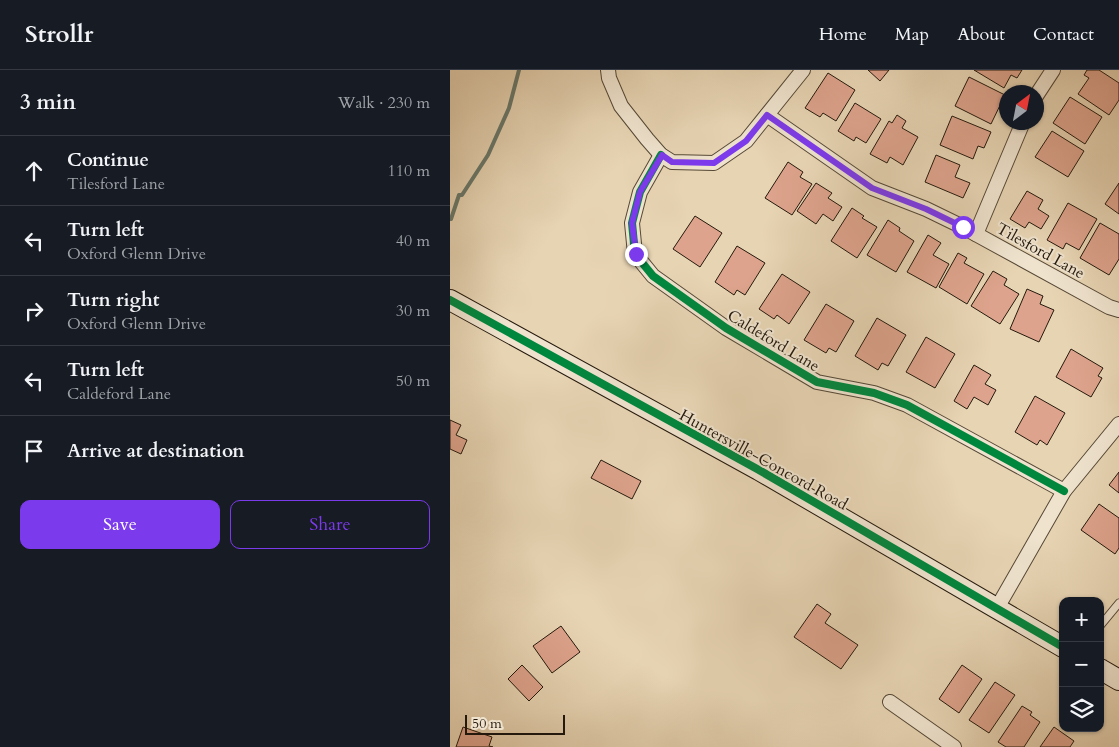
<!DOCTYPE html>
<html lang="en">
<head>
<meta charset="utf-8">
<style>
	body { margin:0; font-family:Cardo,serif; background:#20242c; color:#f1f3f6 }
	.controls { position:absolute; right:15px; bottom:15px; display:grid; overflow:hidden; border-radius:10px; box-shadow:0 1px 4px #0004 }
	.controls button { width:45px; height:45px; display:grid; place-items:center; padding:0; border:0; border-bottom:1px solid #363941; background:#171b24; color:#f1f3f6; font:25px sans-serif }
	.compass { position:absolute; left:549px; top:15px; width:45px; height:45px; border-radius:50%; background:#171b24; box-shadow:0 1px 4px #0004; rotate:32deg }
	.scale { position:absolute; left:15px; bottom:12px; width:100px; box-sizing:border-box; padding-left:5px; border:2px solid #24190c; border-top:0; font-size:14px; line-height:18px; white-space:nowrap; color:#24190c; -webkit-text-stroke:4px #efe3ce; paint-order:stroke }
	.stop { position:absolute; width:15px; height:15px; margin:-11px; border:4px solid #7c3aed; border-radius:50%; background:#fff }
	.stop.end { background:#7c3aed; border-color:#fff; box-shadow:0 1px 5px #0008 }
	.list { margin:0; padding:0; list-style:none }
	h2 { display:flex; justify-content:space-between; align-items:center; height:65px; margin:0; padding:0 20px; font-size:21px }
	h2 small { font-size:16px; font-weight:400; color:#9ea1a6 }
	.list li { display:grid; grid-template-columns:32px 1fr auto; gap:15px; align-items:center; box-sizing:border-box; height:70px; padding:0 20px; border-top:1px solid #363941 }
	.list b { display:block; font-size:19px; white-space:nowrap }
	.list p { margin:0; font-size:16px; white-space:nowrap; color:#9ea1a6 }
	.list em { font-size:16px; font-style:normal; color:#9ea1a6 }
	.actions { display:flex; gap:10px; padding:15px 20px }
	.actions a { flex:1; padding:11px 0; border:1px solid #7c3aed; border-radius:10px; text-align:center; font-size:18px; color:#7c3aed }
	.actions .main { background:#7c3aed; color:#fff }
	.icon { flex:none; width:28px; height:28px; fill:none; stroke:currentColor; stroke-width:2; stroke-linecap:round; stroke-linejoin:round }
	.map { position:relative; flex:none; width:669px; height:677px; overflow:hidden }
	header { display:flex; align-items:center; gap:30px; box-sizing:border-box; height:70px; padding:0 25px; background:#171b24; border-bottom:1px solid #363941 }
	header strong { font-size:24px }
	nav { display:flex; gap:28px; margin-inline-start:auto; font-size:18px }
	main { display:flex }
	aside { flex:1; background:#171b24 }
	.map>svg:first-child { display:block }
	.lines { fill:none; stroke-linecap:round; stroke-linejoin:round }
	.stream { stroke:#69786b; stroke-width:4 }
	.building { fill:#dda38c; stroke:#24190c }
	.service-casing { stroke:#554836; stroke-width:9 }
	.minor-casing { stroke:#554836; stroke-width:16 }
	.secondary-casing { stroke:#24190c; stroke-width:22 }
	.service { stroke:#efe3ce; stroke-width:7 }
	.minor { stroke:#efe3ce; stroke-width:14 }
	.secondary { stroke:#efe3ce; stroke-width:20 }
	.cycleway-casing { stroke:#efe3ce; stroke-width:11 }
	.cycleway { stroke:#00873e; stroke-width:8 }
	.route { stroke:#7c3aed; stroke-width:6 }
	.labels { text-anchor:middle; stroke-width:4; stroke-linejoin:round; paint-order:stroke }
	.street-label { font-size:16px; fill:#24190c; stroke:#efe3ce }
</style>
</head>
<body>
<header>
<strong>Strollr</strong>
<nav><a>Home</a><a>Map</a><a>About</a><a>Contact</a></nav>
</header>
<main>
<aside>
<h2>3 min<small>Walk · 230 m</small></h2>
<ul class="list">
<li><svg class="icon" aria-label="ahead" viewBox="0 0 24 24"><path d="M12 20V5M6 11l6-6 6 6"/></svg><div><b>Continue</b><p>Tilesford Lane</p></div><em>110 m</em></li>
<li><svg class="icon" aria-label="left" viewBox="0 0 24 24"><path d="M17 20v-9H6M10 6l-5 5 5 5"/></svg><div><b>Turn left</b><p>Oxford Glenn Drive</p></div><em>40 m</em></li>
<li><svg class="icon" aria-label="right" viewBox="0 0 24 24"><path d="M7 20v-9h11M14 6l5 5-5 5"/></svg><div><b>Turn right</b><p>Oxford Glenn Drive</p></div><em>30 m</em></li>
<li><svg class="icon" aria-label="left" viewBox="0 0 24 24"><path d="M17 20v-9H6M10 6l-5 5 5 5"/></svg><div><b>Turn left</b><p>Caldeford Lane</p></div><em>50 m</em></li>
<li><svg class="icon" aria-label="arrive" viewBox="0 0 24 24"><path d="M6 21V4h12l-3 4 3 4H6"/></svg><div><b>Arrive at destination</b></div></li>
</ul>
<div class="actions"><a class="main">Save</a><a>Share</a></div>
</aside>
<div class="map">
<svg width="669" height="677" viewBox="0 0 669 677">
	<rect width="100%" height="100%" fill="#e7d4b3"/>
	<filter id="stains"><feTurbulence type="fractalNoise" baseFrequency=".004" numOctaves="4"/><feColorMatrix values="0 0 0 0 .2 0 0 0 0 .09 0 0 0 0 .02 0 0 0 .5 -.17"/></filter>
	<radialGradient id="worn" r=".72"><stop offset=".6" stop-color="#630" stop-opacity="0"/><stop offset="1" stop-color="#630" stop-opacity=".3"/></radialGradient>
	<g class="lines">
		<!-- stream -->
		<polyline class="stream" points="1,149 9,125 12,125 38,85 59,38 69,0"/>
	</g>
	<!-- building -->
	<g class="building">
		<polygon points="418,0 439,0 430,11"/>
		<polygon points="524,0 572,0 567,8 561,5 554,18"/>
		<polygon points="637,0 649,0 669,13 669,30 659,45 628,24 639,8 634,5"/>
		<polygon points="378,3 405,20 386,51 373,43 370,47 355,38"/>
		<polygon points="519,7 555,25 541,54 505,36"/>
		<polygon points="620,27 652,47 635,74 603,53"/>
		<polygon points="405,33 431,49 416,73 406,67 404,71 388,61"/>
		<polygon points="447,45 456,51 452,58 468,67 453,95 440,87 437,93 420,84 439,51 442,53"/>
		<polygon points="502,46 541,62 534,78 528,76 523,89 490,75"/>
		<polygon points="602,61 634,81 618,107 585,87"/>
		<polygon points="486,85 510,95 505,107 520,113 513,128 475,112"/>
		<polygon points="338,92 353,102 350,107 362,114 342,145 315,128"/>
		<polygon points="366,113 382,123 378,128 392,137 383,151 373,144 366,154 347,141"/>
		<polygon points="669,113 669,144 655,134"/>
		<polygon points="577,121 593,130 588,139 599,146 591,159 579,152 575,158 560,149"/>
		<polygon points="618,133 647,149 629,180 616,173 613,179 597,170"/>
		<polygon points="402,138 414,146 412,148 427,157 407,188 381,171"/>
		<polygon points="245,146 272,163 250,197 223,179"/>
		<polygon points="438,150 450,158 449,161 464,171 446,202 417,185"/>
		<polygon points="650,153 669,164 669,189 659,205 630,188"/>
		<polygon points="478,165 491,173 483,185 499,194 486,218 457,202"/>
		<polygon points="287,176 315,193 295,225 287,220 284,225 265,212"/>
		<polygon points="508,183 517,188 514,193 534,204 517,234 489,217"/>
		<polygon points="543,201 557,209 554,215 569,224 550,254 521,236"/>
		<polygon points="332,204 360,222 339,254 327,245 324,249 309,239"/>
		<polygon points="577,219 593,226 590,234 604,240 589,272 560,259"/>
		<polygon points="376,234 404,251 386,282 379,278 376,283 354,270"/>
		<polygon points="427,248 456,265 438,296 432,293 428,300 405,286"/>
		<polygon points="476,267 505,284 485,318 456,302"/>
		<polygon points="621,279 653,298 648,306 652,308 641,327 606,307"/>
		<polygon points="524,295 541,305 535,314 546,320 538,335 524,327 517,339 504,331"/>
		<polygon points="585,326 615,343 597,375 590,370 587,375 565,362"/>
		<polygon points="0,350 11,355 6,365 17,370 11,384 0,379"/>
		<polygon points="151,390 191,411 182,429 141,408"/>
		<polygon points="669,402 669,423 659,415"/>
		<polygon points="649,434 669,448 669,478 665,484 631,460"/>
		<polygon points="367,534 381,544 375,553 408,575 391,599 344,567"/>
		<polygon points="111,556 130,582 102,603 83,576"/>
		<polygon points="72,595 93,617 79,631 58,609"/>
		<polygon points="512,595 532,609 509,643 489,629"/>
		<polygon points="545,612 565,625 539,663 519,650"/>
		<polygon points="572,636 582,642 580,645 590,652 574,677 556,677 548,672"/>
		<polygon points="13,657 42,667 39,676 43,677 6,677"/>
		<polygon points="604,657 624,671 620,677 590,677"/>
	</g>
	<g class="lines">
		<defs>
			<polyline id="service" points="650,556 669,533"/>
			<g id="minor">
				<polyline points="158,0 159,8 171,36 197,69 211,85 222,92 264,93 296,71 353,0"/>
				<polyline points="586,26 603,0"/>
				<polyline points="317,45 422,118 476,139 513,157 659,237 669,240"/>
				<polyline points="211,85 190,122 182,153 185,184 203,206 276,258 367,312 424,323 457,335 614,421"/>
				<polyline points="526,164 573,52"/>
				<polyline points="547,538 614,421 669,354"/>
				<polyline points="440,632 504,677"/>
			</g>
			<g id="secondary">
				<polyline points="0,230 309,400 613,577"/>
				<polyline points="650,599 669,610"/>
			</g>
		</defs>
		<!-- service casing -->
		<use href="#service" class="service-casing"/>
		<!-- minor casing -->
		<use href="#minor" class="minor-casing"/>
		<!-- secondary casing -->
		<use href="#secondary" class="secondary-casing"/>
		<!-- service -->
		<use href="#service" class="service"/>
		<!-- minor -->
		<use href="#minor" class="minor"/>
		<!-- secondary -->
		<use href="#secondary" class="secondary"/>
		<defs>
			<g id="cycleway">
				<polyline points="211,85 190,122 182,153 185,184 203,206 276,258 367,312 424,323 457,335 614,421"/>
				<polyline points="0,230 309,400 613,577"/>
			</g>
		</defs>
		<!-- cycleway casing -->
		<use href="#cycleway" class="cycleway-casing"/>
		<!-- cycleway -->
		<use href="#cycleway" class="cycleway"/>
	</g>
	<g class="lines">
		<!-- route -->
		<polyline class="route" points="186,184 182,153 190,122 212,85 222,92 264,93 296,71 317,45 422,118 476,139 513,157"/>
	</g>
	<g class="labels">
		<!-- street labels -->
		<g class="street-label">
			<text transform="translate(591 180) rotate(29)" y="6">Tilesford Lane</text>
			<text transform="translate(324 270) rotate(31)" y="6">Caldeford Lane</text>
			<text transform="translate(314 389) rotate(29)" y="6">Huntersville-Concord Road</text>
		</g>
	</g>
	<rect width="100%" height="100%" filter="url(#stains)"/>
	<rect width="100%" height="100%" fill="url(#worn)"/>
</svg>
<div class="controls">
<button>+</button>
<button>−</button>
<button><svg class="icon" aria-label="layers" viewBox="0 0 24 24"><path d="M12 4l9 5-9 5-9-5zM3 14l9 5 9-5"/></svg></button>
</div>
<svg class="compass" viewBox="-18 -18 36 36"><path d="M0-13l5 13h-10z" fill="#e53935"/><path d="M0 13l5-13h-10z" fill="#9ea1a6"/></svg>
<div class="scale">50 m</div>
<div class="stop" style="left:513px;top:157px"></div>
<div class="stop end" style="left:186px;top:184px"></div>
</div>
</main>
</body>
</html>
